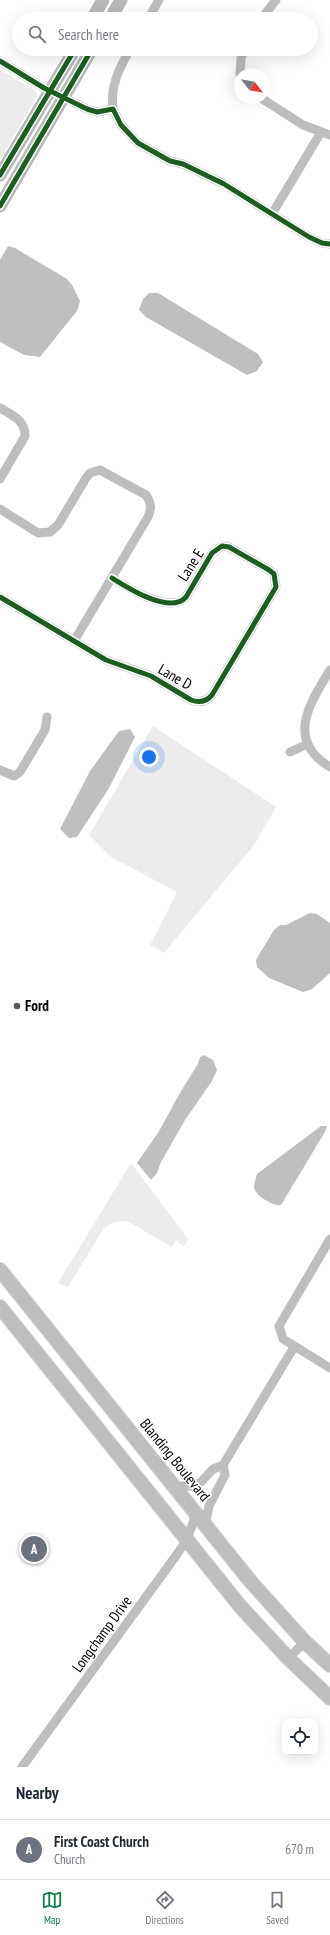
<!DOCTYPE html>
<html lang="en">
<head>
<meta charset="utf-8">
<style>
	body { margin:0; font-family:"PT Sans Narrow",sans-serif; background:#f6f6f7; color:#1f2937 }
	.controls { position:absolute; right:12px; bottom:12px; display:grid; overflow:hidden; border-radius:8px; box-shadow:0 4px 16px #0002 }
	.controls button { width:36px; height:36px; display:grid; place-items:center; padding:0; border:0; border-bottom:1px solid #e0e1e3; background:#fff; color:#1f2937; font:20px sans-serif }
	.compass { position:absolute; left:234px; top:68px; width:36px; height:36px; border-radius:50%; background:#fff; box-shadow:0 4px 16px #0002; rotate:121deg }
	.you { position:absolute; left:149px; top:757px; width:14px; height:14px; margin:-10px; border:3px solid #fff; border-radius:50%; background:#1a73e8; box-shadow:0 0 0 6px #1a73e833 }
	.badge { display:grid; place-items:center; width:26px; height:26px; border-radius:50%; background:#0b8043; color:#fff; font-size:13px; font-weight:700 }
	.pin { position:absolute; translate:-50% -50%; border:2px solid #fff; box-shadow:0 1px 4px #0006 }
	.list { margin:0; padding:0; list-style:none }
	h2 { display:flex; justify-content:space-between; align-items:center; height:52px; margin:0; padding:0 16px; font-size:17px }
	h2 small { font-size:13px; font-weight:400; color:#747a83 }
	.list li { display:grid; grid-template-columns:26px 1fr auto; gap:12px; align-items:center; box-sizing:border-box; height:60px; padding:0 16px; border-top:1px solid #e0e1e3 }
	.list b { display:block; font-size:15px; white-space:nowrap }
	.list p { margin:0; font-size:13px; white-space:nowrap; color:#747a83 }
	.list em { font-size:13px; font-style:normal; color:#747a83 }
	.icon { flex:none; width:22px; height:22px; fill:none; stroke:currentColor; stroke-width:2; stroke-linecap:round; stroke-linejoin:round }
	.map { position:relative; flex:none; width:330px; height:1767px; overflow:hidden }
	.search { position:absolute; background:#fff; box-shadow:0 4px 16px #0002; left:12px; right:12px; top:12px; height:44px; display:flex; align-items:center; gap:10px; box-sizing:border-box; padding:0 14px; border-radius:22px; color:#747a83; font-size:15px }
	.sheet { height:112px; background:#fff }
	nav { display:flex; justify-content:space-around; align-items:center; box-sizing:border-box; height:56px; border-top:1px solid #e0e1e3; background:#fff; font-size:11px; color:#747a83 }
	nav a { display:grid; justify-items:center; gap:2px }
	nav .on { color:#0b8043 }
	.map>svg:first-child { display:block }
	.green { fill:#ececec }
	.water { fill:#bfbfbf }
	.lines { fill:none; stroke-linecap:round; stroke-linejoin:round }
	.primary-casing { stroke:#dbdbdb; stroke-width:16 }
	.street { stroke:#bebebe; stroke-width:9 }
	.secondary { stroke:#b8b8b8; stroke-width:13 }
	.primary { stroke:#bebebe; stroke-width:14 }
	.cycleway-casing { stroke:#fff; stroke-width:8 }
	.cycleway { stroke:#1b5e20; stroke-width:5 }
	.poi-dot { fill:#595959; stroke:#fff; stroke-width:1.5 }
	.labels { text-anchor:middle; stroke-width:3; stroke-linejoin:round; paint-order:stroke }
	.street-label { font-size:15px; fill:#000; stroke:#fff }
	.poi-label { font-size:15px; font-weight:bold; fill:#000; stroke:#fff; text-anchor:start }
</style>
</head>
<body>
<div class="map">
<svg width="330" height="1767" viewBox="0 0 330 1767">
	<rect width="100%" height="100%" fill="#fff"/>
	<!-- green -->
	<g class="green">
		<polygon points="0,70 35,90 38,95 0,160"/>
		<polygon points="153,726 276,807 255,844 164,953 150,945 177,892 111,857 89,835"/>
		<polygon points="131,1163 188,1239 184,1247 176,1240 172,1247 127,1221 114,1222 104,1228 68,1287 58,1283"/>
	</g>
	<!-- water -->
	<g class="water">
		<polygon points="8,246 15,248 67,279 72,285 80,301 77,311 40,357 24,355 0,342 0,260"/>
		<polygon points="149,293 158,293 258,354 263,362 257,371 247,375 146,317 139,310 143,299"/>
		<polygon points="130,729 135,737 109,788 77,837 69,838 60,829 90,771 119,731"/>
		<polygon points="310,913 317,914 330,923 330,973 312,989 303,992 269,978 257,967 256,960 260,953 274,930 280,925 286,925"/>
		<polygon points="204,1055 213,1060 217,1070 212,1081 185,1120 161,1162 157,1173 151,1180 137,1163 158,1133 181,1091 198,1064 200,1057"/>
		<path d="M321,1126H327L325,1132L281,1205C273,1206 255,1196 254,1187C254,1183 256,1178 257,1174Z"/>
	</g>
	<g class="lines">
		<defs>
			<g id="primary">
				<polyline points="0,1270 251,1582 305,1642 330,1665"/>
				<polyline points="0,1307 240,1606 288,1658 330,1698"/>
			</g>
		</defs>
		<!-- primary casing -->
		<use href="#primary" class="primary-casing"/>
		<!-- street -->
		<g class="street">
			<polyline points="148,19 159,0"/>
			<polyline points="261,19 276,0"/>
			<polyline points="0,61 44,88 87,109 97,112 113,109 121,125 138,143 170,161 183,164 224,184 309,237 322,243 330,244"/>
			<polyline points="240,74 241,58 245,49"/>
			<polyline points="261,98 303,125 330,135"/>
			<path d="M113,109C110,86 119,69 130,49"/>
			<polyline points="272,214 321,132"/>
			<path d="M0,408C12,415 25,420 25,436L0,479"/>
			<path d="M0,509L38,533L50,532L58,525L86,478L90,473L100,470L146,495C151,503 152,508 148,517L74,641"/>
			<path d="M0,597L106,660L151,676L191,700C199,703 206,702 212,695L276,587L274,574L269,570L229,547L222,546L212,553L186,597C170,615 128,588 112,578"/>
			<path d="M330,670C310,703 285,740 330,767"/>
			<polyline points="290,752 308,744"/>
			<polyline points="0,770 14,776 20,772 45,730 47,717"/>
			<polyline points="330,1239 279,1326 283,1339 330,1368"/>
			<polyline points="174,1486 193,1486 201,1482 213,1469 223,1465 294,1347"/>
			<polyline points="205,1525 209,1506 225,1475 223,1465"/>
			<polyline points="288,1658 305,1642"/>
			<polyline points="22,1767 170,1564 187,1540 196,1514"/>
		</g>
		<!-- secondary -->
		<g class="secondary">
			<polyline points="92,19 103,0"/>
			<polyline points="110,19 121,0"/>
			<polyline points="0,175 75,49"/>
			<polyline points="0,206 92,49"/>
		</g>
		<!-- primary -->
		<use href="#primary" class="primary"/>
		<defs>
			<g id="cycleway">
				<polyline points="0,61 44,88 87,109 97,112 113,109 121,125 138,143 170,161 183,164 224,184 309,237 322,243 330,244"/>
				<polyline points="0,175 75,49"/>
				<polyline points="0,206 92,49"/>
				<path d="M0,597L106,660L151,676L191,700C199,703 206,702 212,695L276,587L274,574L269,570L229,547L222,546L212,553L186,597C170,615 128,588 112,578"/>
			</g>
		</defs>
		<!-- cycleway casing -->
		<use href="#cycleway" class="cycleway-casing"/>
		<!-- cycleway -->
		<use href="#cycleway" class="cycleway"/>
	</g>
	<!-- markers -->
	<circle class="poi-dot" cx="17" cy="1006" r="4"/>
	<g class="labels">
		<!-- street labels -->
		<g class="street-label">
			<text transform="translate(191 565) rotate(-58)" y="5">Lane E</text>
			<text transform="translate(175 677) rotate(30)" y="5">Lane D</text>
			<text transform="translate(175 1460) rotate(51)" y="5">Blanding Boulevard</text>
			<text transform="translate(102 1634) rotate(-54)" y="5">Longchamp Drive</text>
		</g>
		<!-- poi labels -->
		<g class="poi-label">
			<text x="25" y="1011">Ford</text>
		</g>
	</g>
</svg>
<div class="controls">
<button><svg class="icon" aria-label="locate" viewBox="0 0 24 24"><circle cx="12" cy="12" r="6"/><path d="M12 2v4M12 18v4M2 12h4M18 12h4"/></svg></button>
</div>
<svg class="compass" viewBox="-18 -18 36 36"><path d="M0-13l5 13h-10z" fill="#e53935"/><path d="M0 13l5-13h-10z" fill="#747a83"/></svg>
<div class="you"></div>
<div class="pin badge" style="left:34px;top:1549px;background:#6b7280">A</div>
<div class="search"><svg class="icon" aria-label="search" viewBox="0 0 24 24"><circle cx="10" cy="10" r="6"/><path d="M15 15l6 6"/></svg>Search here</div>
</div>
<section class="sheet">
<h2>Nearby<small></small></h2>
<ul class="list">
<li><span class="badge" style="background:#6b7280">A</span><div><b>First Coast Church</b><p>Church</p></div><em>670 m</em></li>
</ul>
</section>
<nav>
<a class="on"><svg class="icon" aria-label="map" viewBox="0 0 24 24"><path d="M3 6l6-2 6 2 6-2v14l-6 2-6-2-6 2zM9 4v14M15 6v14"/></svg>Map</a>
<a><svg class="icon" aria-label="directions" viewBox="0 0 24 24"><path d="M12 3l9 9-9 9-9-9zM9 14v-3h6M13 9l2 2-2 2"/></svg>Directions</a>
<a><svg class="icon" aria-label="saved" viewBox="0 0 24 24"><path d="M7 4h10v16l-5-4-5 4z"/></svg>Saved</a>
</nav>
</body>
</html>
